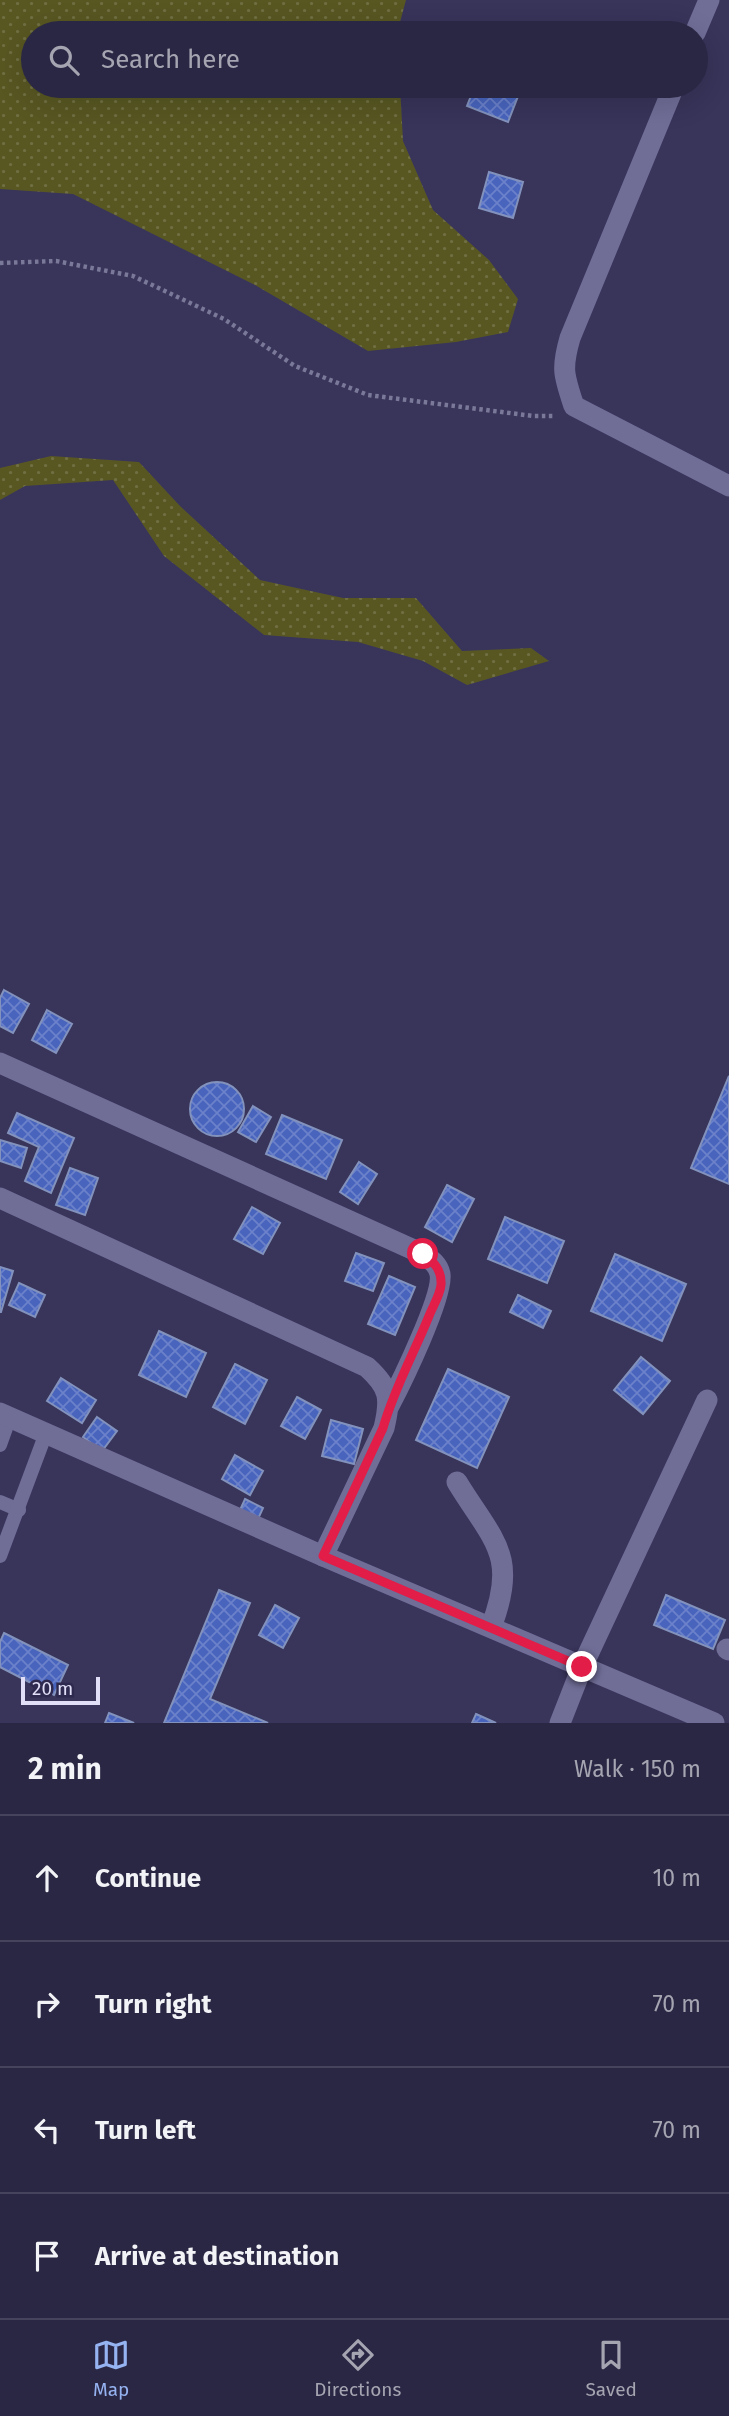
<!DOCTYPE html>
<html lang="en">
<head>
<meta charset="utf-8">
<style>
	body { margin:0; font-family:"Fira Sans",sans-serif; background:#36334f; color:#f1f3f6 }
	.scale { position:absolute; left:21px; bottom:18px; width:79px; box-sizing:border-box; padding-left:7px; border:4px solid #e0dff7; border-top:0; font-size:19px; line-height:24px; white-space:nowrap; color:#e0dff7; -webkit-text-stroke:5px #2e294e; paint-order:stroke }
	.stop { position:absolute; width:21px; height:21px; margin:-16px; border:5px solid #e11d48; border-radius:50%; background:#fff }
	.stop.end { background:#e11d48; border-color:#fff; box-shadow:0 2px 7px #0008 }
	.list { margin:0; padding:0; list-style:none }
	h2 { display:flex; justify-content:space-between; align-items:center; height:91px; margin:0; padding:0 28px; font-size:30px }
	h2 small { font-size:23px; font-weight:400; color:#a5a5b2 }
	.list li { display:grid; grid-template-columns:46px 1fr auto; gap:21px; align-items:center; box-sizing:border-box; height:126px; padding:0 28px; border-top:2px solid #46445d }
	.list b { display:block; font-size:26px; white-space:nowrap }
	.list em { font-size:23px; font-style:normal; color:#a5a5b2 }
	.icon { flex:none; width:38px; height:38px; fill:none; stroke:currentColor; stroke-width:2; stroke-linecap:round; stroke-linejoin:round }
	.map { position:relative; flex:none; width:729px; height:1723px; overflow:hidden }
	.search { position:absolute; background:#2a2744; box-shadow:0 7px 28px #0002; left:21px; right:21px; top:21px; height:77px; display:flex; align-items:center; gap:18px; box-sizing:border-box; padding:0 24px; border-radius:38px; color:#a5a5b2; font-size:26px }
	.sheet { height:595px; background:#2a2744 }
	nav { display:flex; justify-content:space-around; align-items:center; box-sizing:border-box; height:98px; border-top:2px solid #46445d; background:#2a2744; font-size:19px; color:#a5a5b2 }
	nav a { display:grid; justify-items:center; gap:4px }
	nav .on { color:#95b2f1 }
	.map>svg:first-child { display:block }
	.grass { fill:url(#grass-dots) }
	.building { fill:url(#building-cross-hatch); stroke:#8292bc; stroke-width:2 }
	.lines { fill:none; stroke-linecap:round; stroke-linejoin:round }
	.path { stroke:#7b7999; stroke-width:4.5; stroke-dasharray:3.5 3.5; stroke-linecap:butt }
	.lane { stroke:#706d97; stroke-width:14 }
	.street { stroke:#706d97; stroke-width:21 }
	.route { stroke:#e11d48; stroke-width:9 }
</style>
</head>
<body>
<div class="map">
<svg width="729" height="1723" viewBox="0 0 729 1723">
	<defs>
		<pattern id="grass-dots" width="8" height="8" patternUnits="userSpaceOnUse" patternTransform="scale(1.75)"><rect width="8" height="8" fill="#585722"/><path d="M2 2h.1M6 6h.1" fill="none" stroke="#706f43" stroke-width="1.8" stroke-linecap="round"/></pattern>
		<pattern id="building-cross-hatch" width="8" height="8" patternUnits="userSpaceOnUse" patternTransform="scale(1.75)"><rect width="8" height="8" fill="#4864bd"/><path d="M0 0l8 8M0 8l8-8" fill="none" stroke="#6b81ca"/></pattern>
	</defs>
	<rect width="100%" height="100%" fill="#38345a"/>
	<!-- grass -->
	<g class="grass">
		<polygon points="0,0 406,0 397,33 33,33 33,86 400,86 403,141 433,210 489,260 518,299 508,332 456,342 368,351 255,285 73,194 0,189"/>
		<polygon points="51,456 139,462 180,506 260,580 343,598 416,598 462,651 531,648 549,661 467,685 423,661 358,642 264,635 164,556 113,480 25,486 0,500 0,468"/>
	</g>
	<!-- building -->
	<g class="building">
		<polygon points="475,86 522,86 508,122 467,106"/>
		<polygon points="489,172 523,182 513,218 479,208"/>
		<polygon points="4,990 29,1004 13,1033 0,1026 0,998"/>
		<polygon points="47,1010 72,1024 56,1053 32,1040"/>
		<polygon points="729,1076 729,1184 691,1168"/>
		<circle cx="217" cy="1109" r="27"/>
		<polygon points="253,1106 271,1117 256,1142 238,1132"/>
		<polygon points="17,1113 74,1138 51,1193 25,1181 39,1147 8,1133"/>
		<polygon points="282,1115 342,1140 326,1179 266,1154"/>
		<polygon points="0,1140 27,1148 21,1168 0,1161"/>
		<polygon points="359,1162 377,1174 358,1204 340,1192"/>
		<polygon points="70,1168 98,1178 85,1215 56,1205"/>
		<polygon points="447,1185 474,1199 452,1242 425,1227"/>
		<polygon points="252,1207 280,1223 263,1254 234,1239"/>
		<polygon points="505,1217 564,1241 547,1283 488,1259"/>
		<polygon points="356,1253 384,1263 373,1291 345,1281"/>
		<polygon points="615,1254 686,1284 662,1341 591,1311"/>
		<polygon points="0,1267 13,1271 1,1312 0,1312"/>
		<polygon points="389,1276 415,1287 395,1335 368,1324"/>
		<polygon points="19,1283 45,1295 35,1317 9,1305"/>
		<polygon points="518,1295 551,1311 543,1328 510,1312"/>
		<polygon points="159,1331 206,1353 186,1397 139,1375"/>
		<polygon points="641,1357 670,1381 643,1414 614,1390"/>
		<polygon points="235,1364 267,1380 245,1424 213,1407"/>
		<polygon points="448,1369 509,1397 477,1468 416,1440"/>
		<polygon points="61,1378 96,1400 82,1423 47,1401"/>
		<polygon points="297,1397 321,1410 305,1439 281,1426"/>
		<polygon points="97,1417 117,1431 102,1451 83,1437"/>
		<polygon points="331,1420 363,1429 354,1464 322,1456"/>
		<polygon points="235,1455 263,1471 250,1495 222,1479"/>
		<polygon points="245,1499 263,1508 258,1519 240,1510"/>
		<polygon points="219,1590 250,1603 210,1699 268,1723 164,1723"/>
		<polygon points="666,1595 725,1620 713,1649 654,1625"/>
		<polygon points="275,1605 299,1618 283,1648 259,1635"/>
		<polygon points="4,1633 68,1665 54,1695 0,1667 0,1642"/>
		<polygon points="109,1713 134,1723 105,1723"/>
		<polygon points="476,1714 496,1723 472,1723"/>
	</g>
	<g class="lines">
		<!-- path -->
		<polyline class="path" points="0,263 56,261 133,276 224,319 295,366 368,395 533,416 555,416"/>
		<!-- lane -->
		<g class="lane">
			<polyline points="0,1445 10,1417"/>
			<polyline points="0,1502 19,1510"/>
			<polyline points="0,1556 46,1433"/>
		</g>
		<!-- street -->
		<g class="street">
			<polyline points="695,33 709,0"/>
			<path d="M674,86L570,338C561,369 564,376 574,406L729,486"/>
			<path d="M0,1063L423,1254C430,1259 438,1264 440,1274C444,1295 401,1383 389,1406"/>
			<path d="M0,1198L367,1367C390,1388 391,1398 384,1428L323,1556"/>
			<polyline points="0,1413 323,1556 714,1723"/>
			<path d="M457,1482C493,1541 519,1555 491,1627"/>
			<polyline points="727,1649 729,1650"/>
			<polyline points="560,1723 582,1667 707,1400"/>
		</g>
	</g>
	<g class="lines">
		<!-- route -->
		<path class="route" d="M423,1254C434,1262 442,1270 441,1285C440,1295 433,1306 429,1316C414,1353 394,1389 383,1428L323,1556L582,1667"/>
	</g>
</svg>
<div class="scale">20 m</div>
<div class="stop" style="left:423px;top:1254px"></div>
<div class="stop end" style="left:582px;top:1667px"></div>
<div class="search"><svg class="icon" aria-label="search" viewBox="0 0 24 24"><circle cx="10" cy="10" r="6"/><path d="M15 15l6 6"/></svg>Search here</div>
</div>
<section class="sheet">
<h2>2 min<small>Walk · 150 m</small></h2>
<ul class="list">
<li><svg class="icon" aria-label="ahead" viewBox="0 0 24 24"><path d="M12 20V5M6 11l6-6 6 6"/></svg><div><b>Continue</b></div><em>10 m</em></li>
<li><svg class="icon" aria-label="right" viewBox="0 0 24 24"><path d="M7 20v-9h11M14 6l5 5-5 5"/></svg><div><b>Turn right</b></div><em>70 m</em></li>
<li><svg class="icon" aria-label="left" viewBox="0 0 24 24"><path d="M17 20v-9H6M10 6l-5 5 5 5"/></svg><div><b>Turn left</b></div><em>70 m</em></li>
<li><svg class="icon" aria-label="arrive" viewBox="0 0 24 24"><path d="M6 21V4h12l-3 4 3 4H6"/></svg><div><b>Arrive at destination</b></div></li>
</ul>
</section>
<nav>
<a class="on"><svg class="icon" aria-label="map" viewBox="0 0 24 24"><path d="M3 6l6-2 6 2 6-2v14l-6 2-6-2-6 2zM9 4v14M15 6v14"/></svg>Map</a>
<a><svg class="icon" aria-label="directions" viewBox="0 0 24 24"><path d="M12 3l9 9-9 9-9-9zM9 14v-3h6M13 9l2 2-2 2"/></svg>Directions</a>
<a><svg class="icon" aria-label="saved" viewBox="0 0 24 24"><path d="M7 4h10v16l-5-4-5 4z"/></svg>Saved</a>
</nav>
</body>
</html>
